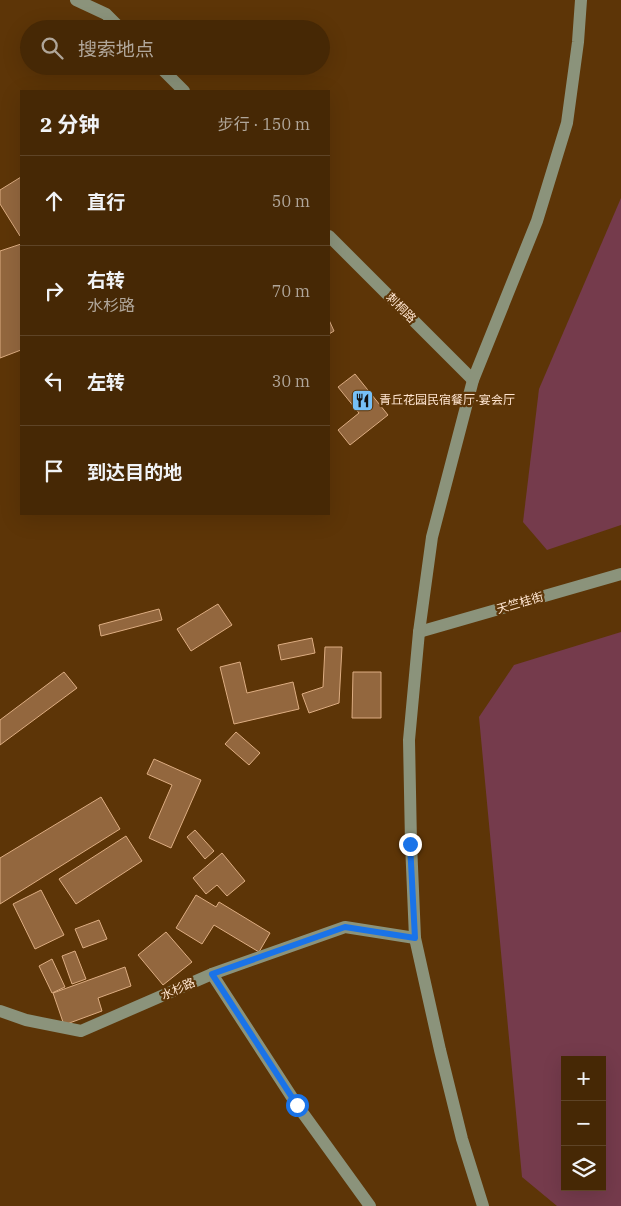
<!DOCTYPE html>
<html lang="zh">
<head>
<meta charset="utf-8">
<style>
	body { margin:0; font-family:"IBM Plex Serif","Noto Sans SC",serif; background:#4d300f; color:#f1f3f6 }
	.controls { position:absolute; right:15px; bottom:15px; display:grid; overflow:hidden; border-radius:0px; box-shadow:0 5px 20px #0002 }
	.controls button { width:45px; height:45px; display:grid; place-items:center; padding:0; border:0; border-bottom:1px solid #5e4427; background:#462805; color:#f1f3f6; font:25px sans-serif }
	.stop { position:absolute; width:15px; height:15px; margin:-11px; border:4px solid #1a73e8; border-radius:50%; background:#fff }
	.stop.end { background:#1a73e8; border-color:#fff; box-shadow:0 1px 5px #0008 }
	.list { margin:0; padding:0; list-style:none }
	h2 { display:flex; justify-content:space-between; align-items:center; height:65px; margin:0; padding:0 20px; font-size:21px }
	h2 small { font-size:16px; font-weight:400; color:#b0a69a }
	.list li { display:grid; grid-template-columns:32px 1fr auto; gap:15px; align-items:center; box-sizing:border-box; height:90px; padding:0 20px; border-top:1px solid #5e4427 }
	.list b { display:block; font-size:19px; white-space:nowrap }
	.list p { margin:0; font-size:16px; white-space:nowrap; color:#b0a69a }
	.list em { font-size:16px; font-style:normal; color:#b0a69a }
	.icon { flex:none; width:28px; height:28px; fill:none; stroke:currentColor; stroke-width:2; stroke-linecap:round; stroke-linejoin:round }
	.map { position:relative; flex:none; width:621px; height:1206px; overflow:hidden }
	.search { position:absolute; background:#462805; box-shadow:0 5px 20px #0002; left:20px; top:20px; width:310px; height:55px; display:flex; align-items:center; gap:12px; box-sizing:border-box; padding:0 18px; border-radius:28px; color:#b0a69a; font-size:19px }
	.panel { position:absolute; background:#462805; box-shadow:0 5px 20px #0002; left:20px; top:90px; width:310px; height:425px; border-radius:0px }
	.map>svg:first-child { display:block }
	.green { fill:#753b4c; fill-rule:evenodd }
	.building { fill:#93673e; stroke:#ddad82 }
	.lines { fill:none; stroke-linecap:round; stroke-linejoin:round }
	.minor { stroke:#8b937b; stroke-width:12 }
	.route { stroke:#1a73e8; stroke-width:6 }
	.labels { text-anchor:middle; stroke-width:4.5; stroke-linejoin:round; paint-order:stroke }
	.street-label { font-size:12px; fill:#ffe5d0; stroke:#5d3507 }
	.poi-label { font-size:12px; fill:#ffe5d0; stroke:#5d3507; text-anchor:start }
</style>
</head>
<body>
<div class="map">
<svg width="621" height="1206" viewBox="0 0 621 1206">
	<rect width="100%" height="100%" fill="#5d3507"/>
	<!-- green -->
	<g class="green">
		<polygon points="621,198 621,525 547,550 523,522 539,389"/>
		<path d="M621,632V1206H557L522,1177L479,717L514,665ZM565,1060H602V1187H565Z"/>
	</g>
	<!-- building -->
	<g class="building">
		<polygon points="21,177 21,235 20,236 0,204 0,190"/>
		<polygon points="21,244 21,350 0,358 0,251"/>
		<polygon points="329,320 334,331 329,334"/>
		<polygon points="355,374 388,415 350,445 338,430 359,413 338,387"/>
		<polygon points="218,604 232,625 191,651 177,629"/>
		<polygon points="159,609 162,620 101,636 99,625"/>
		<polygon points="312,638 315,653 281,660 278,645"/>
		<polygon points="325,647 342,647 339,703 309,713 302,694 323,687"/>
		<polygon points="240,662 247,693 293,682 299,709 234,724 220,667"/>
		<polygon points="64,672 77,688 0,745 0,720"/>
		<polygon points="353,672 381,672 381,718 352,718"/>
		<polygon points="236,732 260,753 249,765 225,744"/>
		<polygon points="154,759 201,780 171,848 149,838 172,785 147,774"/>
		<polygon points="101,797 120,829 0,904 0,858"/>
		<polygon points="195,830 214,851 205,859 187,837"/>
		<polygon points="126,836 142,861 76,904 59,879"/>
		<polygon points="222,853 245,881 227,896 217,885 206,894 193,878"/>
		<polygon points="41,890 64,935 35,949 13,904"/>
		<polygon points="196,895 216,907 219,902 270,933 259,952 214,925 202,944 176,928"/>
		<polygon points="99,920 107,939 83,948 75,929"/>
		<polygon points="166,932 192,962 163,985 138,955"/>
		<polygon points="75,951 86,979 72,984 62,956"/>
		<polygon points="52,959 65,987 52,993 39,966"/>
		<polygon points="125,967 131,986 98,998 102,1011 64,1025 53,993"/>
	</g>
	<g class="lines">
		<!-- minor -->
		<g class="minor">
			<polyline points="76,0 106,14 121,29"/>
			<polyline points="159,66 184,91"/>
			<polyline points="329,236 473,380"/>
			<polyline points="419,632 621,574"/>
			<polyline points="212,974 297,1105 370,1206"/>
			<polyline points="0,1011 26,1020 81,1031 212,974 345,927 415,938"/>
			<polyline points="483,1206 462,1139 440,1050 415,938 411,843 409,740 419,632 432,537 473,380 537,221 567,123 578,42 581,0"/>
		</g>
	</g>
	<g class="lines">
		<!-- route -->
		<polyline class="route" points="297,1105 212,974 345,927 415,938 410,844"/>
	</g>
	<!-- icons -->
	<defs>
		<symbol id="restaurant-square" viewBox="-11 -11 22 22"><rect x="-9" y="-9" width="18" height="18" rx="4" fill="#76c0f7" stroke="#5d3507"/><path d="M-5-6h1v4h1v-4h1v4h1v-4h1v5L-1.5 .5V6h-2V.5L-5-1ZM5-6V6H3V1.5H1.5Q1.5-4 5-6Z" fill="#111"/></symbol>
	</defs>
	<g fill-rule="evenodd">
		<use href="#restaurant-square" x="350" y="388" width="25" height="25"/>
	</g>
	<g class="labels">
		<!-- street labels -->
		<g class="street-label">
			<text transform="translate(401 308) rotate(45)" y="4">刺桐路</text>
			<text transform="translate(520 603) rotate(-16)" y="4">天竺桂街</text>
			<text transform="translate(178 989) rotate(-24)" y="4">水杉路</text>
		</g>
		<!-- poi labels -->
		<g class="poi-label">
			<text x="379" y="404">青丘花园民宿餐厅·宴会厅</text>
		</g>
	</g>
</svg>
<div class="controls">
<button>+</button>
<button>−</button>
<button><svg class="icon" aria-label="layers" viewBox="0 0 24 24"><path d="M12 4l9 5-9 5-9-5zM3 14l9 5 9-5"/></svg></button>
</div>
<div class="stop" style="left:297px;top:1105px"></div>
<div class="stop end" style="left:410px;top:844px"></div>
<div class="search"><svg class="icon" aria-label="search" viewBox="0 0 24 24"><circle cx="10" cy="10" r="6"/><path d="M15 15l6 6"/></svg>搜索地点</div>
<section class="panel">
<h2>2 分钟<small>步行 · 150 m</small></h2>
<ul class="list">
<li><svg class="icon" aria-label="ahead" viewBox="0 0 24 24"><path d="M12 20V5M6 11l6-6 6 6"/></svg><div><b>直行</b></div><em>50 m</em></li>
<li><svg class="icon" aria-label="right" viewBox="0 0 24 24"><path d="M7 20v-9h11M14 6l5 5-5 5"/></svg><div><b>右转</b><p>水杉路</p></div><em>70 m</em></li>
<li><svg class="icon" aria-label="left" viewBox="0 0 24 24"><path d="M17 20v-9H6M10 6l-5 5 5 5"/></svg><div><b>左转</b></div><em>30 m</em></li>
<li><svg class="icon" aria-label="arrive" viewBox="0 0 24 24"><path d="M6 21V4h12l-3 4 3 4H6"/></svg><div><b>到达目的地</b></div></li>
</ul>
</section>
</div>
</body>
</html>
